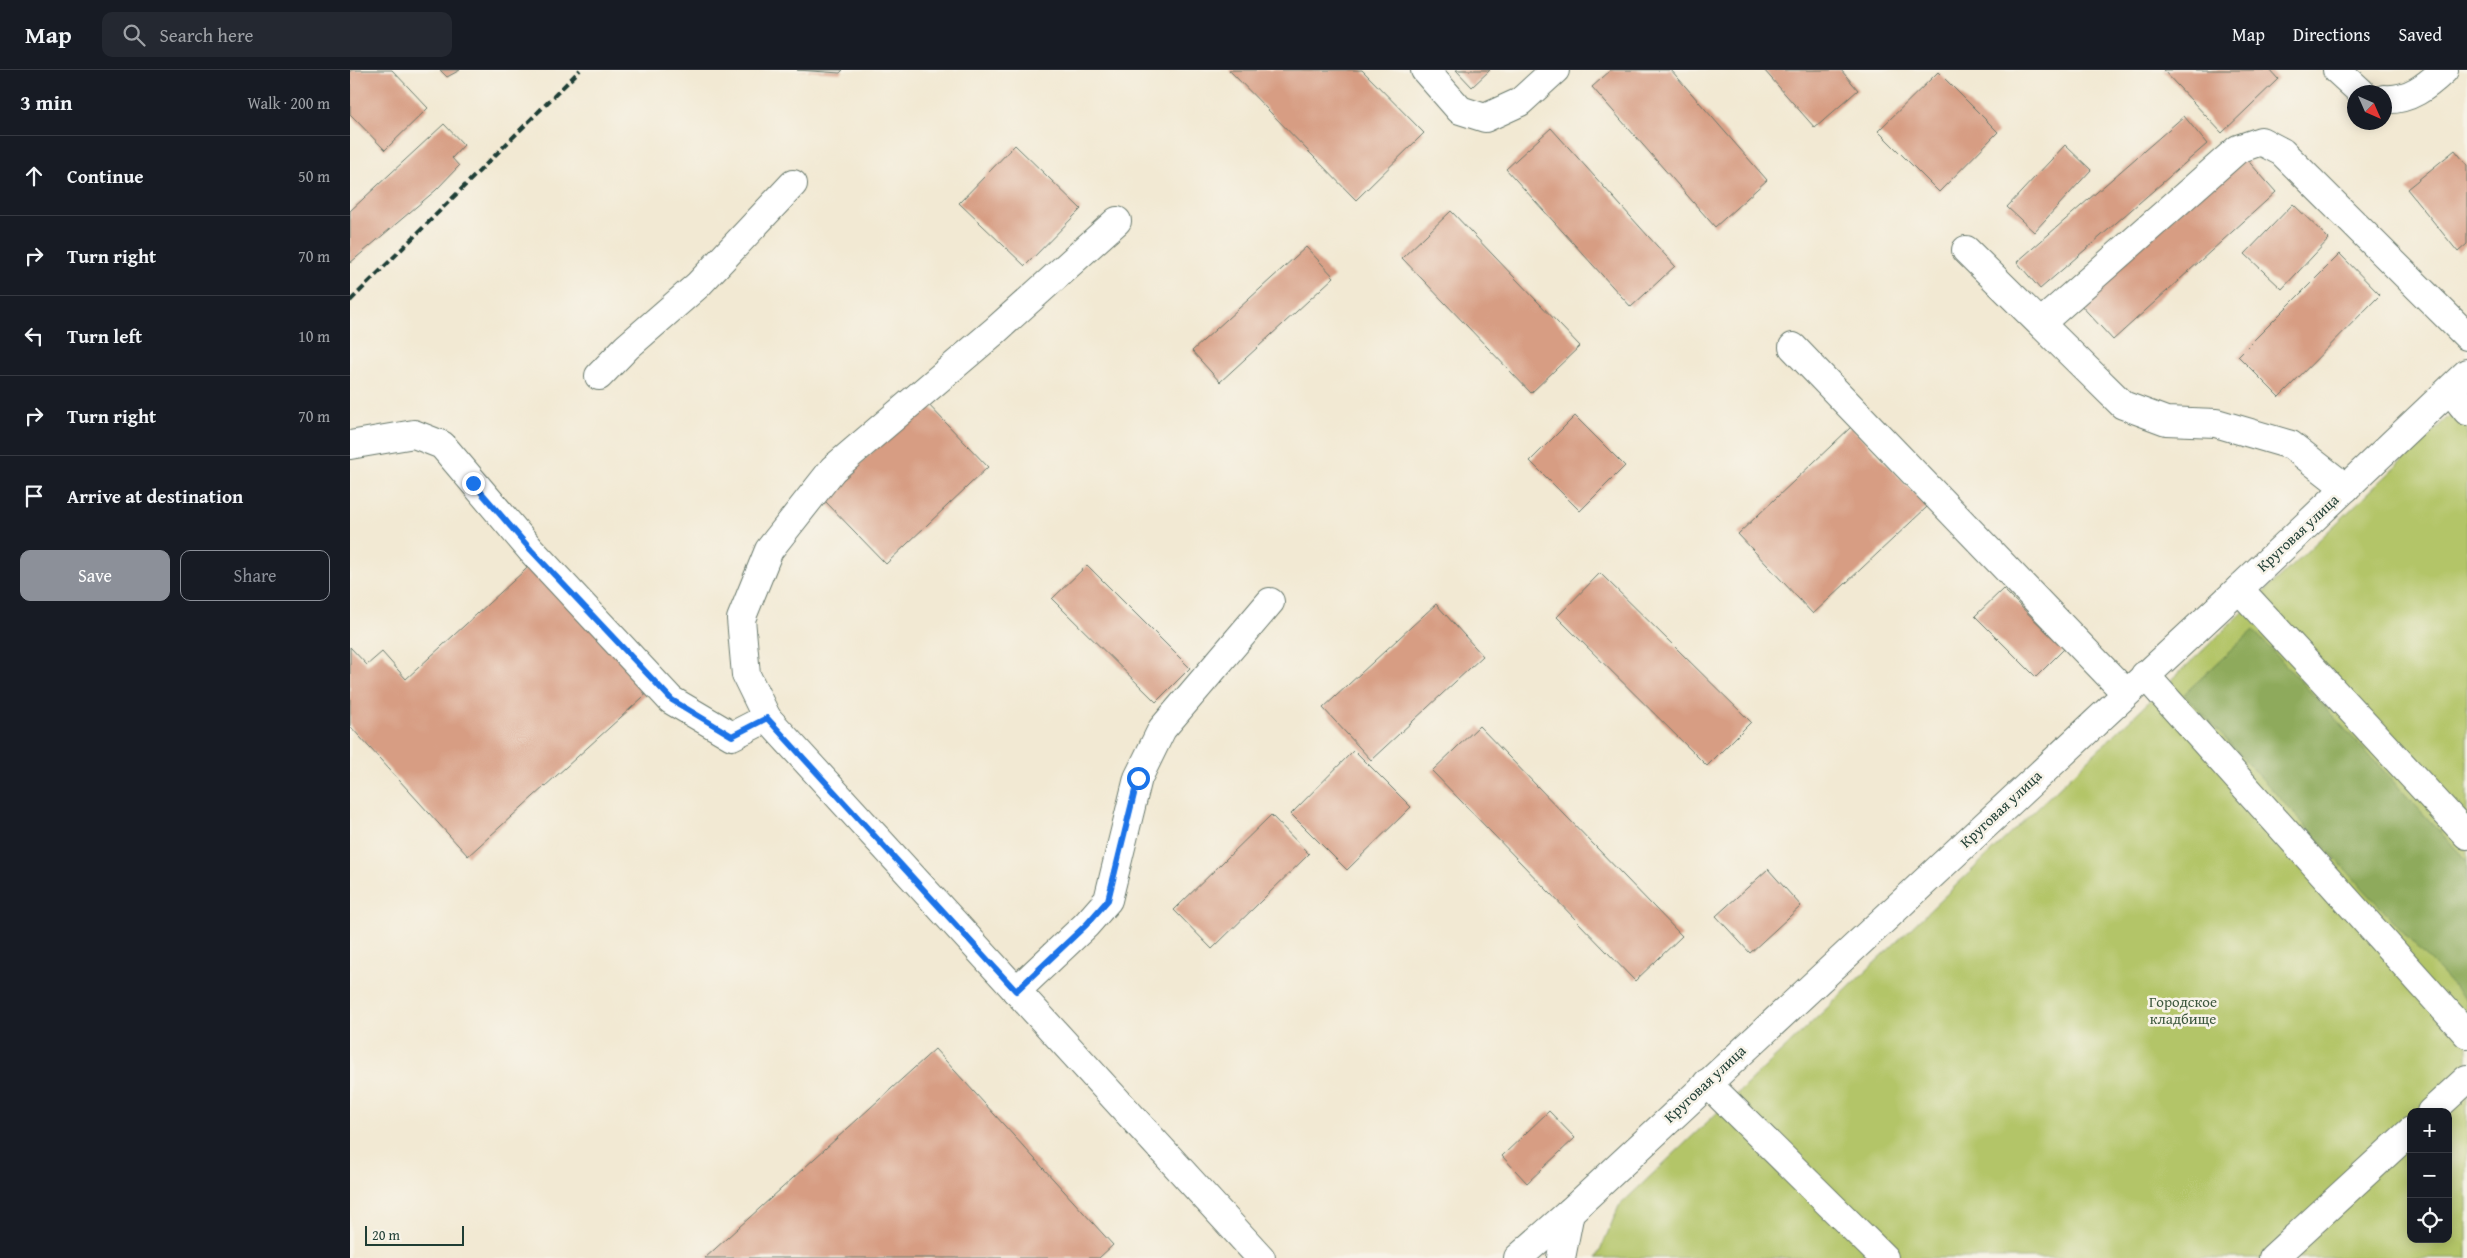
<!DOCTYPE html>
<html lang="en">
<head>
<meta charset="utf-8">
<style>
	body { margin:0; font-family:"Gentium Book Plus",serif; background:#242831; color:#f1f3f6 }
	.controls { position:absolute; right:15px; bottom:15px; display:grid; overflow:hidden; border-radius:10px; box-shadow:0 2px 12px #0003 }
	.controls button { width:45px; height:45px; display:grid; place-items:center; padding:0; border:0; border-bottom:1px solid #363941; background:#171b24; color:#f1f3f6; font:25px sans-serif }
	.compass { position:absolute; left:1997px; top:15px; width:45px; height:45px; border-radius:50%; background:#171b24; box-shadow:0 2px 12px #0003; rotate:135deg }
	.scale { position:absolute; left:15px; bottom:12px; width:99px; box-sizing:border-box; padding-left:5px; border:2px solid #1f3d34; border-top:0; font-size:14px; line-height:18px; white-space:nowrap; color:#1f3d34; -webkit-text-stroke:4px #f7f3e8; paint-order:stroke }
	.stop { position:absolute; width:15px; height:15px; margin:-11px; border:4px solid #1a73e8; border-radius:50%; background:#fff }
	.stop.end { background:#1a73e8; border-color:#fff; box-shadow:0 1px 5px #0008 }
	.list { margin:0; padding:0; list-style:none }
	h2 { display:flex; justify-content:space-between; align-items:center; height:65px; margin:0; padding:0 20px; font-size:21px }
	h2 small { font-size:16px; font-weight:400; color:#9ea1a6 }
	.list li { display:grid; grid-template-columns:32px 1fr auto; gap:15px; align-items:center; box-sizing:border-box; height:80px; padding:0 20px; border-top:1px solid #363941 }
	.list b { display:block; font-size:19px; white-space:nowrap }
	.list em { font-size:16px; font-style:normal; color:#9ea1a6 }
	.actions { display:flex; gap:10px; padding:15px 20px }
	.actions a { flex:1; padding:11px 0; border:1px solid #8c9099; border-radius:10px; text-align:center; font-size:18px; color:#8c9099 }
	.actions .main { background:#8c9099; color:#fff }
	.icon { flex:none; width:28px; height:28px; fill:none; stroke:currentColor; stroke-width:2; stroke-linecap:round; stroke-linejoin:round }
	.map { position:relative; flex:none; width:2117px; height:1188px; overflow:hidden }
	header { display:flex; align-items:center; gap:30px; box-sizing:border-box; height:70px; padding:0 25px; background:#171b24; border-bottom:1px solid #363941 }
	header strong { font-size:24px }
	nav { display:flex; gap:28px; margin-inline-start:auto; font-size:18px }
	.search { width:350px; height:45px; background:#242831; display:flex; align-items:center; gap:12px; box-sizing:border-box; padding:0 18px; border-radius:10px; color:#9ea1a6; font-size:19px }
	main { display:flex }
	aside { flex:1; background:#171b24 }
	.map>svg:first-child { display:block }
	.green { fill:#b3c568; stroke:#69814e; fill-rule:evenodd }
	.forest { fill:#8eaa5c; stroke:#567448 }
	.building { fill:#d79d83 }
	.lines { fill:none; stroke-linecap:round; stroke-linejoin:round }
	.minor-casing { stroke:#69796c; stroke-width:30 }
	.minor { stroke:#fff; stroke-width:28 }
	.rail { stroke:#1f3d34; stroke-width:4; stroke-dasharray:8 4; stroke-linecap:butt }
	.route { stroke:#1a73e8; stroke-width:6 }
	.labels { text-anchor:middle; stroke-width:5; stroke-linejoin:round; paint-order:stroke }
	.street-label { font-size:15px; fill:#1f3d34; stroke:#f7f3e8 }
	.park-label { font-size:15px; fill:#3d583e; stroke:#f7f3e8 }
</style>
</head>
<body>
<header>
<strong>Map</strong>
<div class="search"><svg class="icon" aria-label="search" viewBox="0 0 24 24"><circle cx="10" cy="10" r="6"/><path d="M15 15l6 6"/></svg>Search here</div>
<nav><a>Map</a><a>Directions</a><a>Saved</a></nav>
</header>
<main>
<aside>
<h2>3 min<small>Walk · 200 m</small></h2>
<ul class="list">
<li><svg class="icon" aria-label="ahead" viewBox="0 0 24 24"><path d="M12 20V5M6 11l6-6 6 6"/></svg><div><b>Continue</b></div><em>50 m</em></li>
<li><svg class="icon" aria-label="right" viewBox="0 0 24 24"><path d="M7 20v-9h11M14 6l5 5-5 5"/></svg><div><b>Turn right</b></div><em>70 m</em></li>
<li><svg class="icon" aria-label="left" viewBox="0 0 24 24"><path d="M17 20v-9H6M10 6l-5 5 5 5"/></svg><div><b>Turn left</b></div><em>10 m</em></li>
<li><svg class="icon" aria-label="right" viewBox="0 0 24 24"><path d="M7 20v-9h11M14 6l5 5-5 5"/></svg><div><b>Turn right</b></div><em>70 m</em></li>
<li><svg class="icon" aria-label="arrive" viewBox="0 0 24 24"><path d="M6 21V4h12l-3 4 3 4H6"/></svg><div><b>Arrive at destination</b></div></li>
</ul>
<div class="actions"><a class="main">Save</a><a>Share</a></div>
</aside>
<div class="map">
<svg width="2117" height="1188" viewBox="0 0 2117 1188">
	<rect width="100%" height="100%" fill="#f7f3e8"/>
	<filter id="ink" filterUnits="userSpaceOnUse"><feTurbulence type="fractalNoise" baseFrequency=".02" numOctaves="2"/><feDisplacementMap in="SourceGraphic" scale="10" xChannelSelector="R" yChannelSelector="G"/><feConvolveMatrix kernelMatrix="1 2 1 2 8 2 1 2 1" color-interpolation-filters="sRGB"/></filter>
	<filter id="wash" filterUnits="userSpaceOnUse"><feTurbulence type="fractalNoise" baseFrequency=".0096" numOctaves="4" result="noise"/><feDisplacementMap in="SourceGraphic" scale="20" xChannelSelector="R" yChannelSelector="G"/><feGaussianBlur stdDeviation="1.12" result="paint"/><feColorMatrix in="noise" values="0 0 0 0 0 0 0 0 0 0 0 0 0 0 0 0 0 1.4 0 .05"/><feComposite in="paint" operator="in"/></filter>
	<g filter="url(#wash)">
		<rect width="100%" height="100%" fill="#f2e9d3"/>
		<!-- green -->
		<path class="green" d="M2117,329V1188H1247L1269,1136ZM2061,1042H2098V1169H2061Z"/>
		<!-- forest -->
		<polygon class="forest" points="1903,560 2117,791 2117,931 1834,624"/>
		<g id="blocks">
			<!-- building -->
			<g class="building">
				<polygon points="0,0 42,0 78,38 35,80 0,44"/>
				<polygon points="90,0 110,0 97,7"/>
				<polygon points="447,0 493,0 490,3"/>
				<polygon points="879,0 1012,0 1074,63 1006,130"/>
				<polygon points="1106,0 1140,0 1122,17"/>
				<polygon points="1261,0 1321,0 1417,110 1365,157 1242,17"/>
				<polygon points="1414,0 1491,0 1508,20 1465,58"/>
				<polygon points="1813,0 1920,0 1928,9 1872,63"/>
				<polygon points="1588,2 1648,62 1589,122 1528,61"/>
				<polygon points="1834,46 1857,74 1690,219 1667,192"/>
				<polygon points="94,54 114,75 102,88 109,96 86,120 0,193 0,141"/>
				<polygon points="1201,58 1325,196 1281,237 1156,99"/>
				<polygon points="665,75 731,139 675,196 609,133"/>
				<polygon points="1715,75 1741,100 1684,162 1657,137"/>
				<polygon points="2105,80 2117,95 2117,174 2108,182 2057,119"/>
				<polygon points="1892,84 1926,122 1763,270 1728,232"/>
				<polygon points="1943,134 1979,169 1932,219 1895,184"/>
				<polygon points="1101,141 1230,276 1181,323 1052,188"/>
				<polygon points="956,177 984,207 870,312 842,281"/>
				<polygon points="1990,184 2030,225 1929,327 1888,286"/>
				<polygon points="575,331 638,397 536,494 473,429"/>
				<polygon points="1225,346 1275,396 1230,441 1180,391"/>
				<polygon points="1501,357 1577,437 1463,544 1388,464"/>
				<polygon points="186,490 303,618 118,786 0,656 0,577 17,595 32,582 56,609"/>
				<polygon points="737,495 840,598 806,632 702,529"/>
				<polygon points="1250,503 1401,652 1357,696 1207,547"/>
				<polygon points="1653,519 1714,579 1686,607 1625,546"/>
				<polygon points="1086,534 1133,586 1021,690 973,638"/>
				<polygon points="1129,656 1332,866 1285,911 1082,701"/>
				<polygon points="1004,680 1061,737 997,800 941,744"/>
				<polygon points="921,745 959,784 862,879 824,840"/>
				<polygon points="1418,799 1451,836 1400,883 1366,846"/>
				<polygon points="585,979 763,1175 749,1188 355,1188"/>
				<polygon points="1199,1041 1225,1068 1177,1113 1152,1086"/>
			</g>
		</g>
	</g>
	<g filter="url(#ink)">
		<use href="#blocks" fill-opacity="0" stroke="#69796c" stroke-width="1"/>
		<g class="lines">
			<defs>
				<g id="minor">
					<polyline points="1075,0 1110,40 1135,48 1170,32 1205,0"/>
					<polyline points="1987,0 2011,22"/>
					<path d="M2034,29C2059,31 2077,16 2094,0"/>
					<polyline points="1616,180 1773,335 1816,351 1866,353 1941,375 1996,418"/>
					<polyline points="1691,253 1888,79 1911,71 1932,82 2117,266"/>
					<polyline points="1443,277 1776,623"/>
					<polyline points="249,306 277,277 348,215 443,114"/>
					<polyline points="2100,320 2117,341"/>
					<polyline points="0,375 64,364 92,375 181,480 321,630 382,666 417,648 911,1188"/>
					<polyline points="1889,519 2117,765"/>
					<polyline points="1795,605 2117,964"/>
					<polyline points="417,648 396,605 391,549 419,480 483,399 646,260 767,151"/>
					<polyline points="666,921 736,855 758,830 788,708 812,659 920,532"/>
					<polyline points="1357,1013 1534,1188"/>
					<polyline points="2081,1042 2117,1009"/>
					<polyline points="1168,1188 1220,1142"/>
					<polyline points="1211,1188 1220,1142 1889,519 2117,303"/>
					<polyline points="1923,1188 2061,1061"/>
				</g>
			</defs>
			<!-- minor casing -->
			<use href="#minor" class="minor-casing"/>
			<!-- minor -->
			<use href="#minor" class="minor"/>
			<!-- rail -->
			<polyline class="rail" points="0,231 230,0"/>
		</g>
	</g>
	<g class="lines" filter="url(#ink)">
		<!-- route -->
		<polyline class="route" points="123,413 181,480 322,630 382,666 417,648 666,921 736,855 758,830 788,708"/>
	</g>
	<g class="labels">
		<!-- street labels -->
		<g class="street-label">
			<text transform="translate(1948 463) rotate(-43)" y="5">Круговая улица</text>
			<text transform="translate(1651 739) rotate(-43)" y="5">Круговая улица</text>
			<text transform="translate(1355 1014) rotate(-43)" y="5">Круговая улица</text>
		</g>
		<!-- park labels -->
		<g class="park-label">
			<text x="1833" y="937">Городское<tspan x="1833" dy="17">кладбище</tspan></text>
		</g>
	</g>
</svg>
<div class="controls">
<button>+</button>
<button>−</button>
<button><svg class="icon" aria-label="locate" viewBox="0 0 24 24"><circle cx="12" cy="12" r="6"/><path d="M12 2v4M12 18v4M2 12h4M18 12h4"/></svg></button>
</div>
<svg class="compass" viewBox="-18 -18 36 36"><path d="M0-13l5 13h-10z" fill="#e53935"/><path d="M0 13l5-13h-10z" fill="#9ea1a6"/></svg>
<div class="scale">20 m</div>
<div class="stop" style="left:788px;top:708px"></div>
<div class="stop end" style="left:123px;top:413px"></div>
</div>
</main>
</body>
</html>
